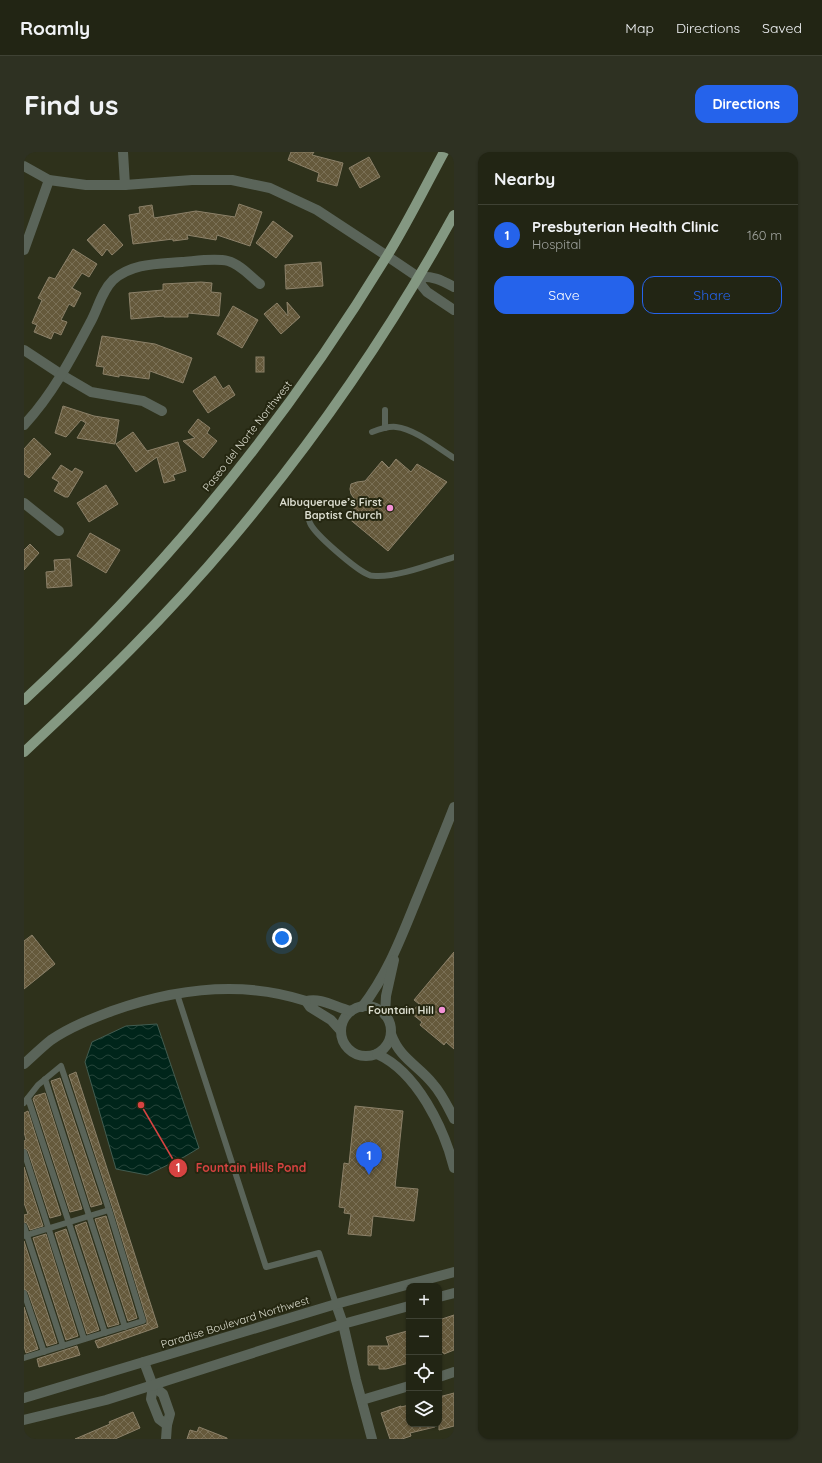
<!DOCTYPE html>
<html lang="en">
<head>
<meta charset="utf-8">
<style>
	body { margin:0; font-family:Quicksand,sans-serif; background:#2e3122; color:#f1f3f6 }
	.controls { position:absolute; right:12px; bottom:12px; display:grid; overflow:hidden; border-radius:8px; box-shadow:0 1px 3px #0004 }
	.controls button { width:36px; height:36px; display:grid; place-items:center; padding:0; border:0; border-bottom:1px solid #3f4234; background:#222514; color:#f1f3f6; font:20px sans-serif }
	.you { position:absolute; left:258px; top:786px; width:14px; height:14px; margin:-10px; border:3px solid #fff; border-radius:50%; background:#1a73e8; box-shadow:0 0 0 6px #1a73e833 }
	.badge { display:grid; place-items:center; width:26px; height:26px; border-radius:50%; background:#2563eb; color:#fff; font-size:13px; font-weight:700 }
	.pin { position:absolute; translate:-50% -33px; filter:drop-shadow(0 1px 2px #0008) }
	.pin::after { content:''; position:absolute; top:21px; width:14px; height:12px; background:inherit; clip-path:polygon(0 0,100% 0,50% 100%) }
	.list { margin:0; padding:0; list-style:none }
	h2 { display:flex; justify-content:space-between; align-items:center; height:52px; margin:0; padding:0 16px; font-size:17px }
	h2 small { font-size:13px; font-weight:400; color:#a2a5a0 }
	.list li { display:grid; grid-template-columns:26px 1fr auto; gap:12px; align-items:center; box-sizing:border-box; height:60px; padding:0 16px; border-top:1px solid #3f4234 }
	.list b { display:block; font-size:15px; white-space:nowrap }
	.list p { margin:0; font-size:13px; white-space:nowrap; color:#a2a5a0 }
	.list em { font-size:13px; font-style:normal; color:#a2a5a0 }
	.actions { display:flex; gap:8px; padding:12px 16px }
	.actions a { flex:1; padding:9px 0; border:1px solid #2563eb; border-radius:12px; text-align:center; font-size:14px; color:#2563eb }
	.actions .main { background:#2563eb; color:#fff }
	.icon { flex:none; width:22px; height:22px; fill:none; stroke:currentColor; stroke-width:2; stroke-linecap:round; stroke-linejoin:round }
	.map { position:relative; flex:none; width:430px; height:1287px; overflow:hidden; border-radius:12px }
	header { display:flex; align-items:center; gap:24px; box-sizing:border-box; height:56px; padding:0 20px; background:#222514; border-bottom:1px solid #3f4234 }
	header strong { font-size:19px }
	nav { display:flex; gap:22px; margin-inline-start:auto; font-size:14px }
	.intro { display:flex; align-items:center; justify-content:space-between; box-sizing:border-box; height:96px; padding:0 24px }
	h1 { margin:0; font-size:28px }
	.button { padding:10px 18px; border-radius:12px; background:#2563eb; color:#fff; font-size:14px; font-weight:700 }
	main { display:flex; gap:24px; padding:0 24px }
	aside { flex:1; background:#222514; border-radius:12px; box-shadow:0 1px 3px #0004 }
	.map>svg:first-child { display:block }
	.water { fill:url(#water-waves); stroke:#425c50 }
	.building { fill:url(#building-cross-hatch); stroke:#8c8169 }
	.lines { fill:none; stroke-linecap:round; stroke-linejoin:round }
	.service { stroke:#5a6459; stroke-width:6 }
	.minor { stroke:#5a6459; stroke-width:10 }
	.tertiary { stroke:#5a6459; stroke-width:10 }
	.primary { stroke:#849882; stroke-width:10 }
	.poi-dot { fill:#f391d6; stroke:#252711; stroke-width:1.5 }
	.labels { text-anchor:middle; stroke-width:4; stroke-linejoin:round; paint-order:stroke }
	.street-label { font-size:11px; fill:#dbddcf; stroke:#252711 }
	.poi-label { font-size:11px; font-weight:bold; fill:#dbddcf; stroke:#252711; text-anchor:end }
	.leader { fill:none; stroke:#d74341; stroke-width:1.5 }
	.callout-dot { fill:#d74341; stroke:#252711; stroke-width:1.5 }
	.mark-label { font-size:12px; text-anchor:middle; font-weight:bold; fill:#fff }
	.callout-label { font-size:12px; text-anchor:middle; font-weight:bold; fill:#d74341; stroke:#252711; stroke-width:4; stroke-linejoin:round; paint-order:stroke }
</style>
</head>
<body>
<header>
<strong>Roamly</strong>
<nav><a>Map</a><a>Directions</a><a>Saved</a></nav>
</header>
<div class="intro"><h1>Find us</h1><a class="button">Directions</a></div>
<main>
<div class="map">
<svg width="430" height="1287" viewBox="0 0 430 1287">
	<defs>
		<pattern id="water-waves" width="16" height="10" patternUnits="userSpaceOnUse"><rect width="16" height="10" fill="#00251a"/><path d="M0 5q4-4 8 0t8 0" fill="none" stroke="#25443a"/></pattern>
		<pattern id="building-cross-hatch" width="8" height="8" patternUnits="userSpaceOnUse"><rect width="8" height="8" fill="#65593b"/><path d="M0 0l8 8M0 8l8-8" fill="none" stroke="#7a7056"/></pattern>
	</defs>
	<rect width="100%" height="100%" fill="#2e311b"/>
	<!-- water -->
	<polygon class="water" points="133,872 175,996 160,1005 123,1023 92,1017 61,910 68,890 102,874"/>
	<!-- building -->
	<g class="building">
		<polygon points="267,0 290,0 288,3 319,11 313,34 293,29 295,21 264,8"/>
		<polygon points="345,5 356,25 336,36 325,16"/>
		<polygon points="215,52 238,60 226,94 193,83 192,88 163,83 164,87 149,89 149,87 109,92 105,63 116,61 115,55 128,53 130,66 172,59 211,65"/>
		<polygon points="249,69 269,84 252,106 232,91"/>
		<polygon points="80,72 99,93 88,103 83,97 78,104 63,88"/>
		<polygon points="49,97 73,112 65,125 58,121 48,136 57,141 50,155 45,152 37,168 43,170 37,183 30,180 27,187 10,180 13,173 8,171 18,148 14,146 25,125 31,127"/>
		<polygon points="297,110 299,134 262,137 261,113"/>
		<polygon points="177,130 188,131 187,140 197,141 195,164 164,161 164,165 140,165 140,164 107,167 105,141 139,138 139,132"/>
		<polygon points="263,150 276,165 257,182 240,162 253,151 264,164"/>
		<polygon points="209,154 234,168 218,196 193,182"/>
		<polygon points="78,184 131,192 168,206 159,231 126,219 125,227 95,223 95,225 79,222 80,215 72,214"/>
		<rect x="232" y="205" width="8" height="15"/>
		<polygon points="191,224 199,237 205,233 211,243 184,261 169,239"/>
		<polygon points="39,254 70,264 95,268 91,292 53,286 62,271 57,268 42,285 31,281"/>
		<polygon points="174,267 186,276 183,281 193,289 179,306 159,289 171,286 164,280"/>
		<polygon points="109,280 123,299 154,290 162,319 149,323 151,328 140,331 133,305 112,320 92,292"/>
		<polygon points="10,286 27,302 5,326 0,322 0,297"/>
		<polygon points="372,307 387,320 393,312 423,330 364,399 323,365 334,352 327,342 326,337 327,332 333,330 341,329 358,309 365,316"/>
		<polygon points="37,313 48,320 51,316 59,320 44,345 41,345 30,339 35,330 28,326"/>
		<polygon points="82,333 94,352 65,370 53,351"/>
		<polygon points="66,381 96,398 82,421 53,404"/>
		<polygon points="6,392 15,401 0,418 0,398"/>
		<polygon points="46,407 48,434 23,436 22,420 31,419 30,408"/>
		<polygon points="8,783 31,812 0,837 0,789"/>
		<polygon points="430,800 430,897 422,890 420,893 396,873 398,870 387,861 395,852 390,848"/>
		<polygon points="52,920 134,1175 74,1196 71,1189 120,1173 123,1172 123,1168 89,1057 45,923"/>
		<polygon points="36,926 78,1052 67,1055 27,929"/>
		<polygon points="21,941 58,1057 46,1060 12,956 9,947 11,944"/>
		<polygon points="331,954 379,959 371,1035 394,1037 390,1069 349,1064 347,1084 324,1082 327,1062 320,1061 321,1056 315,1055 320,1011 325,1012"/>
		<polygon points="4,959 37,1063 26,1066 4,999 0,996 0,989 2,988 0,980 0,961"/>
		<polygon points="0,1015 19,1074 6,1078 3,1071 0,1070 0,1063 4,1062 0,1051"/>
		<polygon points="82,1064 113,1166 104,1169 71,1067"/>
		<polygon points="62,1070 95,1172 84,1175 51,1074"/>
		<polygon points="42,1077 75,1178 63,1182 31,1081"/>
		<polygon points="22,1082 54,1184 42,1188 9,1086"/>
		<polygon points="0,1089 33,1191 23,1194 4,1140 0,1137"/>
		<polygon points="0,1155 14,1197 2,1201 0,1194"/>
		<polygon points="430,1163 430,1198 420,1202 419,1200 415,1202 415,1168"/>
		<polygon points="383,1179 385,1186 385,1211 362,1217 355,1217 355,1213 344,1213 344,1194 365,1194 362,1185"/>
		<polygon points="53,1194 56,1203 15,1215 13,1207"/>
		<polygon points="430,1241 430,1274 415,1278 415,1245"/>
		<polygon points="385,1253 385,1272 410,1272 411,1275 386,1281 387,1284 378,1287 366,1287 357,1261 377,1254 377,1255"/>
		<polygon points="109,1260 116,1276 91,1287 51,1287 86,1272 85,1270"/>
		<polygon points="175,1275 203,1286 203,1287 163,1287 166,1278 173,1280"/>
	</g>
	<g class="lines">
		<!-- service -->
		<g class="service">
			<polyline points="361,258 361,276"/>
			<path d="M348,280C356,277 364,274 372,275C391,277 414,296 430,306"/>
			<path d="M285,351C283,357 283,365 286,371C291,383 332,417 343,422C346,424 349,424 352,424C375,425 407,412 430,405"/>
			<polyline points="153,842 242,1115 295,1101 312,1152"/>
			<polyline points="21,927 101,1175"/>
			<polyline points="4,946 81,1181"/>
			<polyline points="0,951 14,933 37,914 85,1058 119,1169 0,1206"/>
			<polyline points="0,1000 60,1187"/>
			<polyline points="0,1074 39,1194"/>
			<polyline points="0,1084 85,1058"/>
			<polyline points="0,1141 20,1200"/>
		</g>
		<!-- minor -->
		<g class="minor">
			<polyline points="99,0 101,33"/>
			<polyline points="0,198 38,223 67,240 119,249 138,259"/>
			<path d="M0,273C28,243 47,207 66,171C74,157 77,140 89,128C108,111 134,112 158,110C172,109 191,106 204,109C216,112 227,125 236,132"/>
			<polyline points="0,351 35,379"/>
			<circle cx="342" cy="879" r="25"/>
			<path d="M338,855C363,823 377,786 392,749C405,717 418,686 430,655"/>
			<polyline points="361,863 362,844 370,808"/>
			<path d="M317,879L307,868L286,855L282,849C298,845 312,856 327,859"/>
			<path d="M367,882C376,907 394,913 409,932C418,942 424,955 430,967"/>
			<path d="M353,902C393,920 420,976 430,1016"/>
			<path d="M0,912C9,904 18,895 27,888C46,875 67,867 88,859C150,837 218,828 282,849"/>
			<polyline points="312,1152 319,1172 332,1228 348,1287"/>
			<polyline points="415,1225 430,1220"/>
			<polyline points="129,1234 139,1242 146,1262 143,1273 142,1287"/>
			<polyline points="129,1234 127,1247 135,1267 143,1273"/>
			<polyline points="338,1248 385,1234"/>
		</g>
		<!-- tertiary -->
		<g class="tertiary">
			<polyline points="0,14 25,28 62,33 101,33 168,28 208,28 246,36 293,58 363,104 394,125 398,134 403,140 430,158"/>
			<polyline points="0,98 25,28"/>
			<path d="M394,125C410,124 417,128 430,135"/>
			<polyline points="415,1145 430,1141"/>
			<polyline points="120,1210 129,1234"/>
			<polyline points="0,1246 312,1152 430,1120"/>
			<polyline points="0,1268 82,1248 319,1172 385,1154"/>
		</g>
		<!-- primary -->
		<g class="primary">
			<path d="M0,548C141,418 263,268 363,104C384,70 401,35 420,0"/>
			<path d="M0,600C72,533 143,464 206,389C291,288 367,178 430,63"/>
		</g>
	</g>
	<!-- markers -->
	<g class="poi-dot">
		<circle cx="366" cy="356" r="4"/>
		<circle cx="418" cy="858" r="4"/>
	</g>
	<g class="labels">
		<!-- street labels -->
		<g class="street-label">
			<text transform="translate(223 284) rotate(-52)" y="4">Paseo del Norte Northwest</text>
			<text transform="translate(211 1170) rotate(-17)" y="4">Paradise Boulevard Northwest</text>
		</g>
		<!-- poi labels -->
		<g class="poi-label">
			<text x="358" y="354">Albuquerque’s First<tspan x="358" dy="13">Baptist Church</tspan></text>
			<text x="410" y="862">Fountain Hill</text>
		</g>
	</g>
	<!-- callouts -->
	<path class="leader" d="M117 953L154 1016"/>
	<g class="callout-dot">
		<circle cx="117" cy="953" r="4"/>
		<circle cx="154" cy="1016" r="10"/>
	</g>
	<g class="mark-label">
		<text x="154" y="1020">1</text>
	</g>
	<g class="callout-label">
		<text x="227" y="1020">Fountain Hills Pond</text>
	</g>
</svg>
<div class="controls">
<button>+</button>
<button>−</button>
<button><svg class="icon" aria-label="locate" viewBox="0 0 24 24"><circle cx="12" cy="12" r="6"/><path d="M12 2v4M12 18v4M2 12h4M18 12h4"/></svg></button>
<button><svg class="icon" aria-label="layers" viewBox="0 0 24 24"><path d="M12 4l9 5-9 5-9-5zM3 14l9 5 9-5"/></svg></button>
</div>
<div class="you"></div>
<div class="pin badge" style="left:345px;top:1023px">1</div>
</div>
<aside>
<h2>Nearby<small></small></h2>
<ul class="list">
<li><span class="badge">1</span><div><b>Presbyterian Health Clinic</b><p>Hospital</p></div><em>160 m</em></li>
</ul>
<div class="actions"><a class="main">Save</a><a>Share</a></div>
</aside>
</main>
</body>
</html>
